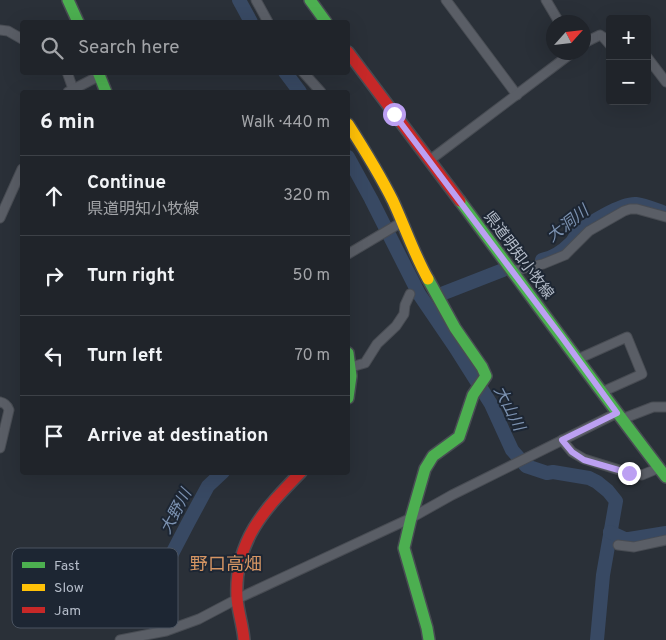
<!DOCTYPE html>
<html lang="en">
<head>
<meta charset="utf-8">
<style>
	body { margin:0; font-family:Overpass,"Noto Sans JP",sans-serif; background:#2d3036; color:#f1f3f6 }
	.controls { position:absolute; right:15px; top:15px; display:grid; overflow:hidden; border-radius:5px; box-shadow:0 5px 20px #0002 }
	.controls button { width:45px; height:45px; display:grid; place-items:center; padding:0; border:0; border-bottom:1px solid #3d4147; background:#20242a; color:#f1f3f6; font:25px sans-serif }
	.compass { position:absolute; left:546px; top:15px; width:45px; height:45px; border-radius:50%; background:#20242a; box-shadow:0 5px 20px #0002; rotate:63deg }
	.stop { position:absolute; width:15px; height:15px; margin:-11px; border:4px solid #bca0f2; border-radius:50%; background:#fff }
	.stop.end { background:#bca0f2; border-color:#fff; box-shadow:0 1px 5px #0008 }
	.list { margin:0; padding:0; list-style:none }
	h2 { display:flex; justify-content:space-between; align-items:center; height:65px; margin:0; padding:0 20px; font-size:21px }
	h2 small { font-size:16px; font-weight:400; color:#a2a4a8 }
	.list li { display:grid; grid-template-columns:32px 1fr auto; gap:15px; align-items:center; box-sizing:border-box; height:80px; padding:0 20px; border-top:1px solid #3d4147 }
	.list b { display:block; font-size:19px; white-space:nowrap }
	.list p { margin:0; font-size:16px; white-space:nowrap; color:#a2a4a8 }
	.list em { font-size:16px; font-style:normal; color:#a2a4a8 }
	.icon { flex:none; width:28px; height:28px; fill:none; stroke:currentColor; stroke-width:2; stroke-linecap:round; stroke-linejoin:round }
	.map { position:relative; flex:none; width:666px; height:640px; overflow:hidden }
	.search { position:absolute; background:#20242a; box-shadow:0 5px 20px #0002; left:20px; top:20px; width:330px; height:55px; display:flex; align-items:center; gap:12px; box-sizing:border-box; padding:0 18px; border-radius:5px; color:#a2a4a8; font-size:19px }
	.panel { position:absolute; background:#20242a; box-shadow:0 5px 20px #0002; left:20px; top:90px; width:330px; height:385px; border-radius:5px }
	.map>svg:first-child { display:block }
	.lines { fill:none; stroke-linecap:round; stroke-linejoin:round }
	.river { stroke:#384963; stroke-width:14 }
	.street-casing { stroke:#484c53; stroke-width:11 }
	.fast-casing { stroke:#484c53; stroke-width:14 }
	.slow-casing { stroke:#484c53; stroke-width:14 }
	.jam-casing { stroke:#484c53; stroke-width:14 }
	.street { stroke:#5a5e66; stroke-width:9 }
	.fast { stroke:#4caf50; stroke-width:11 }
	.slow { stroke:#ffc107; stroke-width:11 }
	.jam { stroke:#c62828; stroke-width:11 }
	.route { stroke:#bca0f2; stroke-width:6 }
	.labels { text-anchor:middle; stroke-width:4; stroke-linejoin:round; paint-order:stroke }
	.street-label { font-size:15px; fill:#b4bcc9; stroke:#1d2633 }
	.water-label { font-size:16px; font-style:italic; fill:#7c92b1; stroke:#1d2633 }
	.quarter-label { font-size:18px; fill:#d59563; stroke:#1d2633 }
	.key { fill:#1d2633; stroke:#4a5360; stroke-width:1 }
	.key-label { font-size:14px; fill:#b4bcc9 }
</style>
</head>
<body>
<div class="map">
<svg width="666" height="640" viewBox="0 0 666 640">
	<rect width="100%" height="100%" fill="#2a3038"/>
	<g class="lines">
		<!-- river -->
		<g class="river">
			<polyline points="239,0 251,22"/>
			<polyline points="285,72 300,92"/>
			<polyline points="348,157 371,199 419,294 455,347 491,404 512,450 526,466 547,473 553,472 589,478 597,482 608,491 616,501 603,575 597,640"/>
			<path d="M542,260C553,258 563,251 571,243C574,240 575,236 578,233C588,223 622,203 636,204C645,205 656,210 665,213"/>
			<polyline points="444,293 503,270"/>
			<polyline points="610,532 625,539 629,539 666,533"/>
			<polyline points="156,626 156,622 151,594 188,523 208,486 223,472"/>
		</g>
		<defs>
			<g id="street">
				<polyline points="256,0 268,22"/>
				<polyline points="446,0 517,95"/>
				<polyline points="546,0 559,22"/>
				<polyline points="0,30 8,31 22,39"/>
				<polyline points="584,43 600,35 603,37 610,45"/>
				<polyline points="647,57 666,82"/>
				<polyline points="67,72 73,89"/>
				<polyline points="303,72 321,92"/>
				<polyline points="68,92 99,76"/>
				<polyline points="430,160 573,52"/>
				<polyline points="0,218 22,169"/>
				<polyline points="348,254 402,222"/>
				<polyline points="512,271 543,264 565,255 589,231 624,211 630,209 637,209 666,217"/>
				<polyline points="578,359 627,337 642,374 602,392"/>
				<polyline points="351,367 365,363 377,344 396,326 404,314 405,305 410,294"/>
				<path d="M0,402C5,403 7,405 9,410L0,448"/>
				<polyline points="622,419 653,407 666,407"/>
				<polyline points="562,440 572,452 584,459 629,473 642,475 659,468"/>
				<polyline points="618,545 634,547 666,540"/>
				<polyline points="120,640 166,631 199,619 237,599 411,518 452,495 617,413"/>
			</g>
			<g id="fast">
				<polyline points="68,0 78,22"/>
				<polyline points="310,0 326,22"/>
				<polyline points="98,72 106,92"/>
				<path d="M460,201C529,293 596,386 666,477"/>
				<polyline points="428,279 455,328 482,367 486,376 473,395 459,437 433,456 425,469 411,518 404,548 427,628 429,640"/>
				<polyline points="348,353 351,376 348,398"/>
			</g>
			<path id="slow" d="M348,124C364,149 380,175 393,201C405,227 414,254 428,279"/>
			<g id="jam">
				<polyline points="348,52 460,201"/>
				<path d="M244,640C243,626 238,612 237,598C234,541 264,510 301,472"/>
			</g>
		</defs>
		<!-- street casing -->
		<use href="#street" class="street-casing"/>
		<!-- fast casing -->
		<use href="#fast" class="fast-casing"/>
		<!-- slow casing -->
		<use href="#slow" class="slow-casing"/>
		<!-- jam casing -->
		<use href="#jam" class="jam-casing"/>
		<!-- street -->
		<use href="#street" class="street"/>
		<!-- fast -->
		<use href="#fast" class="fast"/>
		<!-- slow -->
		<use href="#slow" class="slow"/>
		<!-- jam -->
		<use href="#jam" class="jam"/>
	</g>
	<g class="lines">
		<!-- route -->
		<polyline class="route" points="394,114 561,336 617,413 562,440 572,452 584,460 629,473"/>
	</g>
	<g class="labels">
		<!-- street labels -->
		<g class="street-label">
			<text transform="translate(519 255) rotate(53)" y="5">県道明知小牧線</text>
		</g>
		<!-- water labels -->
		<g class="water-label">
			<text transform="translate(567 223) rotate(-38)" y="6">大洞川</text>
			<text transform="translate(510 408) rotate(63)" y="6">大山川</text>
			<text transform="translate(175 511) rotate(-62)" y="6">大野川</text>
		</g>
		<!-- quarter labels -->
		<g class="quarter-label">
			<text x="226" y="570">野口高畑</text>
		</g>
	</g>
	<!-- legend -->
	<rect x="12" y="548" width="166" height="80" rx="8" class="key"/>
	<rect x="22" y="562" width="23" height="6" fill="#4caf50"/>
	<rect x="22" y="584" width="23" height="7" fill="#ffc107"/>
	<rect x="22" y="607" width="23" height="6" fill="#c62828"/>
	<g class="key-label">
		<text x="54" y="570">Fast</text>
		<text x="54" y="592">Slow</text>
		<text x="54" y="615">Jam</text>
	</g>
</svg>
<div class="controls">
<button>+</button>
<button>−</button>
</div>
<svg class="compass" viewBox="-18 -18 36 36"><path d="M0-13l5 13h-10z" fill="#e53935"/><path d="M0 13l5-13h-10z" fill="#a2a4a8"/></svg>
<div class="stop" style="left:394px;top:114px"></div>
<div class="stop end" style="left:629px;top:473px"></div>
<div class="search"><svg class="icon" aria-label="search" viewBox="0 0 24 24"><circle cx="10" cy="10" r="6"/><path d="M15 15l6 6"/></svg>Search here</div>
<section class="panel">
<h2>6 min<small>Walk · 440 m</small></h2>
<ul class="list">
<li><svg class="icon" aria-label="ahead" viewBox="0 0 24 24"><path d="M12 20V5M6 11l6-6 6 6"/></svg><div><b>Continue</b><p>県道明知小牧線</p></div><em>320 m</em></li>
<li><svg class="icon" aria-label="right" viewBox="0 0 24 24"><path d="M7 20v-9h11M14 6l5 5-5 5"/></svg><div><b>Turn right</b></div><em>50 m</em></li>
<li><svg class="icon" aria-label="left" viewBox="0 0 24 24"><path d="M17 20v-9H6M10 6l-5 5 5 5"/></svg><div><b>Turn left</b></div><em>70 m</em></li>
<li><svg class="icon" aria-label="arrive" viewBox="0 0 24 24"><path d="M6 21V4h12l-3 4 3 4H6"/></svg><div><b>Arrive at destination</b></div></li>
</ul>
</section>
</div>
</body>
</html>
